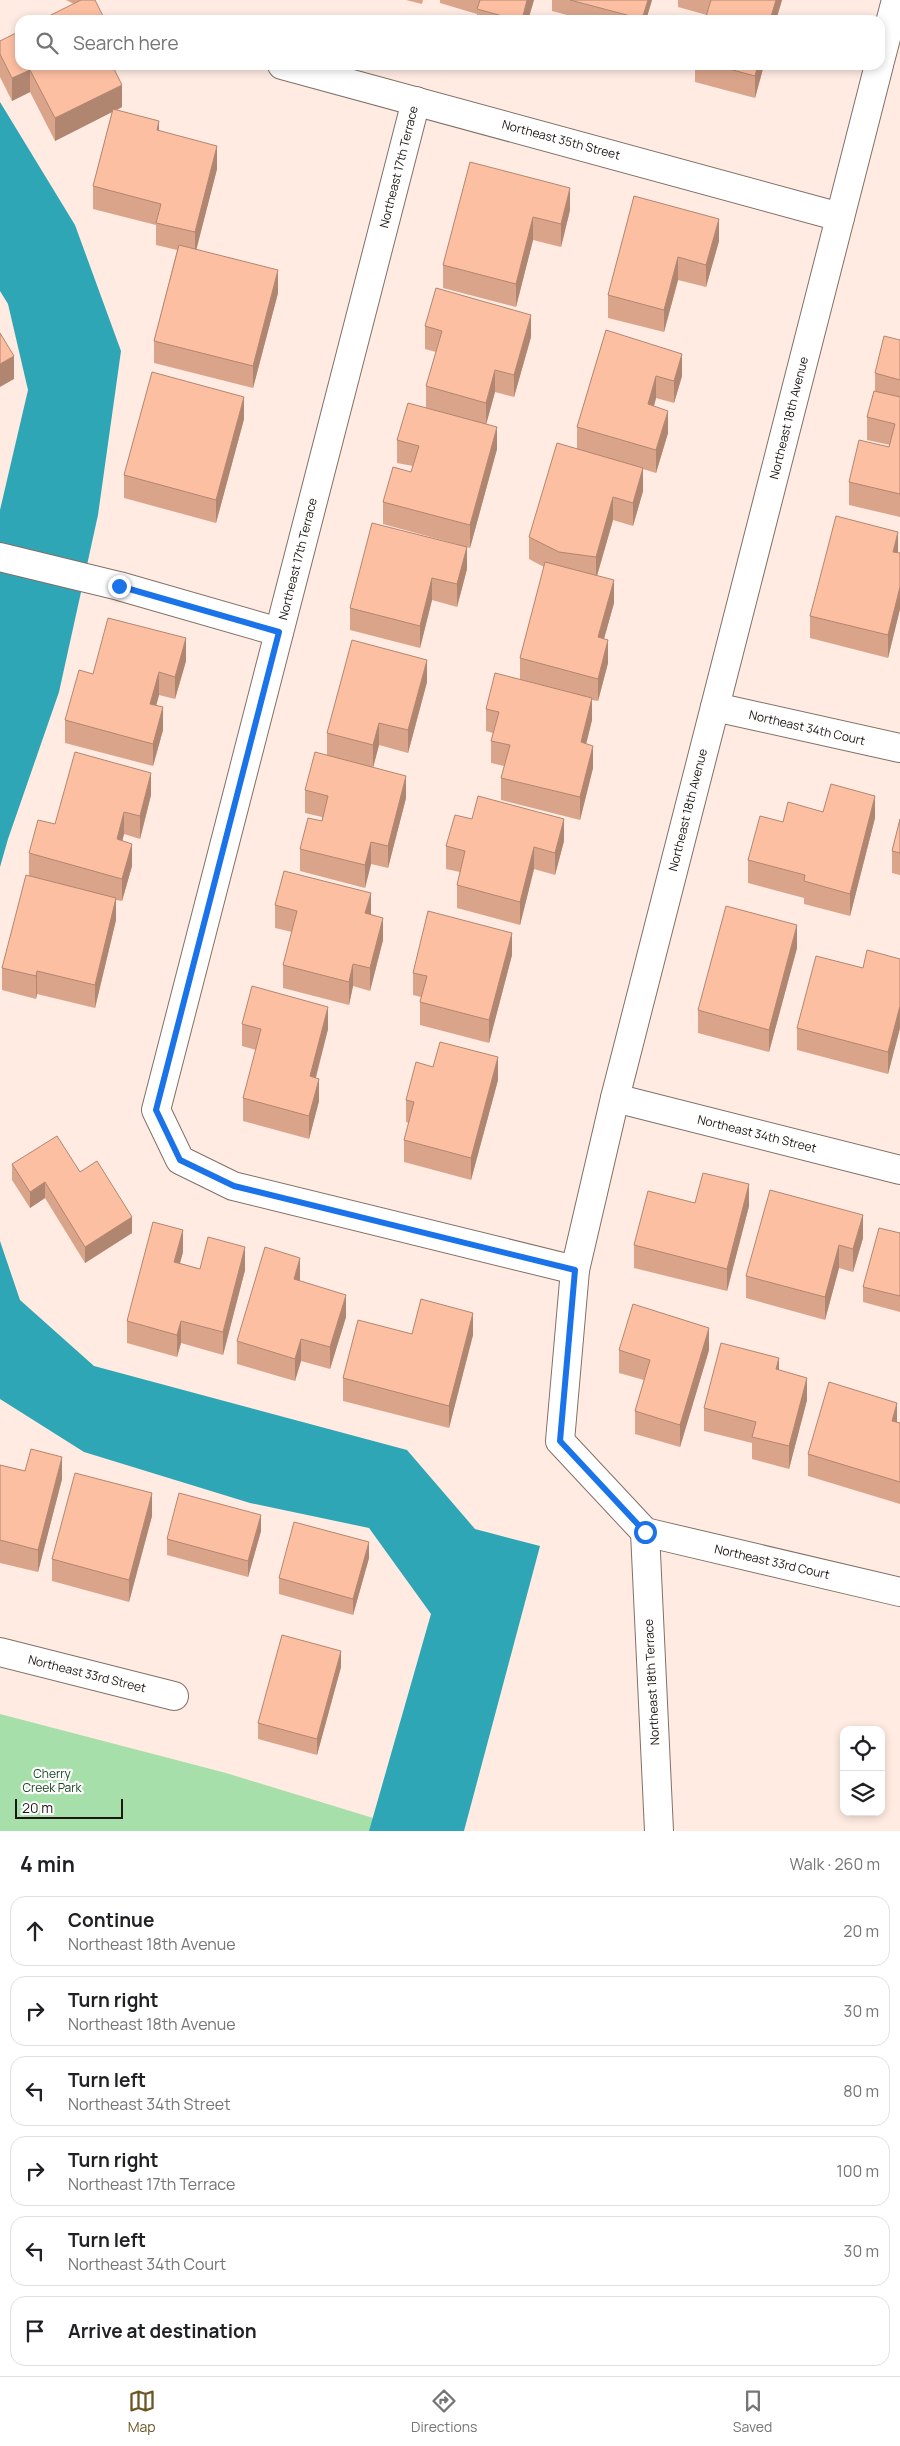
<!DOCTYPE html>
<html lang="en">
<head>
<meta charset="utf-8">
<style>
	body { margin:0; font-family:Manrope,sans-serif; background:#f2f2f2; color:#202124 }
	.controls { position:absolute; right:15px; bottom:15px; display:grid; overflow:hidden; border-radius:10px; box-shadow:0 2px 8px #0003 }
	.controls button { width:45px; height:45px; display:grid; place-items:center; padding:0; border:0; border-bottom:1px solid #e0e0e0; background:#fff; color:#202124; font:25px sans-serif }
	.scale { position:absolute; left:15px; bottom:12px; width:108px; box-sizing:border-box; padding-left:5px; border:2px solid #1d1714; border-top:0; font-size:14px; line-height:18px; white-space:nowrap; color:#1d1714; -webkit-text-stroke:4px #fff; paint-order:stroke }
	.stop { position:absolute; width:15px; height:15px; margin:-11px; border:4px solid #1a73e8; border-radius:50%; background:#fff }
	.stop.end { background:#1a73e8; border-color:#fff; box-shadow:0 1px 5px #0008 }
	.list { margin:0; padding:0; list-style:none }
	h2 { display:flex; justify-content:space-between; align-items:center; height:65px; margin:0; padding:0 20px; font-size:21px }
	h2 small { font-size:16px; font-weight:400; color:#757577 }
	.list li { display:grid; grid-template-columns:32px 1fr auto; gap:15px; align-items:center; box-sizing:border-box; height:70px; margin:0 10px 10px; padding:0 10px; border:1px solid #e0e0e0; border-radius:15px }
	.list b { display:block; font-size:19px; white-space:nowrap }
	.list p { margin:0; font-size:16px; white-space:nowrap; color:#757577 }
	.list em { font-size:16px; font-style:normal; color:#757577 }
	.icon { flex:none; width:28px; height:28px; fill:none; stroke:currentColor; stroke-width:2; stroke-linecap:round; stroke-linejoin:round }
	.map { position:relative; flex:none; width:900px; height:1831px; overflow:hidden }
	.search { position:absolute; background:#fff; box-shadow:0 2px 8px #0003; left:15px; right:15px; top:15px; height:55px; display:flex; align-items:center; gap:12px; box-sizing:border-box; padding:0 18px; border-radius:15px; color:#757577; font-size:19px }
	.sheet { height:545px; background:#fff }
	nav { display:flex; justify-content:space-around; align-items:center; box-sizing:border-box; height:70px; border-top:1px solid #e0e0e0; background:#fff; font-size:14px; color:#757577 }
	nav a { display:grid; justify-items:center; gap:2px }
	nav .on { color:#6d5626 }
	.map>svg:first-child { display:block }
	.green { fill:#a6dfaa }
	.water { fill:#2fa6b5 }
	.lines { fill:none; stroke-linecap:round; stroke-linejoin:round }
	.minor-casing { stroke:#817068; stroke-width:30 }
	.minor { stroke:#fff; stroke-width:28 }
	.wall { fill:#daa48b }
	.shaded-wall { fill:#b18671 }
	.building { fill:#fdbfa2; stroke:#b18671 }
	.route { stroke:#1a73e8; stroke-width:6 }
	.labels { text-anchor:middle; stroke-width:4.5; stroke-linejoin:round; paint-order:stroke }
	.street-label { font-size:12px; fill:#1d1714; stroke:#fff }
	.park-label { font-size:12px; fill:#17431e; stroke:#fff }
</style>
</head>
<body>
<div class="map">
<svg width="900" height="1831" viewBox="0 0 900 1831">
	<rect width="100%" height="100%" fill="#ffebe2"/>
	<!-- green -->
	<polygon class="green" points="0,1714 226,1773 373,1818 370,1831 0,1831"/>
	<!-- water -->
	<g class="water">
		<polygon points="0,102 75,225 121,351 98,515 59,692 8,839 0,867 0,510 28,390 8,304 0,291"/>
		<polygon points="0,1241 20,1300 94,1366 407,1450 475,1529 540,1546 464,1831 369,1831 431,1614 369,1528 250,1503 84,1452 0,1399"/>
	</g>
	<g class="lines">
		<defs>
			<g id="minor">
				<polyline points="880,61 896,0"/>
				<polyline points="282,65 840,217"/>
				<polyline points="416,101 156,1110 180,1160 233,1186 575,1270"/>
				<polyline points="0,557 119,586 279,632"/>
				<polyline points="715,707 900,748"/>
				<polyline points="615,1098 900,1170"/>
				<polyline points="645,1532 560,1441 575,1270 615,1098 879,65"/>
				<polyline points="645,1532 659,1831"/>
				<polyline points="645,1532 900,1592"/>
				<polyline points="0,1652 174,1696"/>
			</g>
		</defs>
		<!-- minor casing -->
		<use href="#minor" class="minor-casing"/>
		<!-- minor -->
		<use href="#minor" class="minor"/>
	</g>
	<!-- wall -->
	<g class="wall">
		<polygon points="66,0 95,0 74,4"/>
		<polygon points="406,0 423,0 422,4"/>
		<polygon points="440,0 534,0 528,20 477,20 477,14 440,3"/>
		<polygon points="552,0 652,0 646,20 586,20 552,11"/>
		<polygon points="678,0 782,0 776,20 707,15 678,7"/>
		<polygon points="0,41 122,107 117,110 159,131 217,169 196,249 278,293 253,388 154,363 154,341 177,250 156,245 156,225 93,209 93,186 112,112 55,141 30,92 12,101 0,77"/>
		<polygon points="695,65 764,65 755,98 695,82"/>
		<polygon points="470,162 570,210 561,247 533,240 516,307 443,288 443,265"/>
		<polygon points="634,196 719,241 706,287 678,280 664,332 608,318 608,295"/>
		<polygon points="425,326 531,337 514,397 495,392 486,424 497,449 470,548 467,547 467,569 457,607 432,600 420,648 350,630 350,608 456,544 383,524 383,502 411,472 413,466 397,463 397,440 426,408 426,386 436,352 425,349"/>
		<polygon points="606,330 682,376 674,403 656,398 654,406 668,433 656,473 643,469 643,491 633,526 613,520 597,576 614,603 604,639 608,663 598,701 592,700 592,720 586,744 593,768 580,820 501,800 501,778 504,766 491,763 491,741 493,733 486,731 486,709 520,680 520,658 544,567 529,559 529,537 577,449 577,427"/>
		<polygon points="900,340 900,517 849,505 849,482 889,447 890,445 867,440 867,417 875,391 875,373"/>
		<polygon points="244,419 216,523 124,498 124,475"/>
		<polygon points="898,553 900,553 900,609 888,658 810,638 810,616"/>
		<polygon points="186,661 175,699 159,695 156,706 163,730 153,766 65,743 65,720 93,674"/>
		<polygon points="427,682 408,753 379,745 373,767 406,798 388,868 371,864 365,888 300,871 300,849 322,821 322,817 305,813 305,790 327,755 327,733"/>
		<polygon points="151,795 140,839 124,834 122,841 132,866 122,901 116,900 116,920 95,1008 37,994 36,999 2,990 2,968 29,876 29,853 55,824"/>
		<polygon points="823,812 875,818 850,916 804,904 804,898 748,883 748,860 783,822"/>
		<polygon points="900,819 900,875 892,873 892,851"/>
		<polygon points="564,841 555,875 534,869 520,925 457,908 457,885 460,872 446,869 446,846"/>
		<polygon points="275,905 371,914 383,940 370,991 353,986 349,1005 283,988 283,965 292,932 275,928"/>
		<polygon points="797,948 769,1052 698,1033 698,1010"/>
		<polygon points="512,955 489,1043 420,1025 420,1002 421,997 413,995 413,973"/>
		<polygon points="900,959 900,1028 888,1074 797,1050 797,1028 863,968"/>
		<polygon points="242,1024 328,1029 316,1078 319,1101 309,1139 243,1121 243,1098 256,1050 242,1046"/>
		<polygon points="498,1080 471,1180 404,1162 404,1140 409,1123 406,1122 406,1100"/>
		<polygon points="12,1164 80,1172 132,1233 85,1263 45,1198 30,1208 12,1180"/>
		<polygon points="695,1203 749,1206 727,1291 634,1268 634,1245"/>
		<polygon points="900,1233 900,1312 863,1302 863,1287"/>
		<polygon points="863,1238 853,1272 839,1268 825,1320 746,1298 746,1276"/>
		<polygon points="183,1252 180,1263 200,1269 245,1270 223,1355 181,1343 177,1357 127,1343 127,1321"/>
		<polygon points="300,1280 300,1281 346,1317 330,1369 301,1361 295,1381 237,1364 237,1341"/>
		<polygon points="412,1334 473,1335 449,1428 343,1401 343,1378"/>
		<polygon points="619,1350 709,1350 680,1447 635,1434 635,1411 644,1380 619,1373"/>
		<polygon points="779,1370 807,1400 789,1469 752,1459 752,1443 704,1431 704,1408"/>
		<polygon points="900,1423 900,1504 808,1476 808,1454"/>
		<polygon points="0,1465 62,1479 38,1572 0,1563"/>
		<polygon points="152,1516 129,1602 52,1581 52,1559"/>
		<polygon points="261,1531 248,1577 167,1555 167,1539"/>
		<polygon points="369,1558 353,1615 279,1594 279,1578"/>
		<polygon points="341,1667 317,1755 258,1739 258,1723"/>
	</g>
	<!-- shaded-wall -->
	<g class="shaded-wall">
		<polygon points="527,0 534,0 528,20 522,20"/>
		<polygon points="648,0 652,0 646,20 642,20"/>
		<polygon points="776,0 782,0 776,20 770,20"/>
		<polygon points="758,65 764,65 755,98 755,76"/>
		<polygon points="30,70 30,92 12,101 12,78"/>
		<polygon points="122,85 122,107 55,141 55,118"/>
		<polygon points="159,121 159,144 157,130"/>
		<polygon points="217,146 217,169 195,255 195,232"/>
		<polygon points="570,188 570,210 561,247 561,224"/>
		<polygon points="533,217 533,240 516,307 516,284"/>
		<polygon points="719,219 719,241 706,287 706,265"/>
		<polygon points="678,257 678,280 664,332 664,310"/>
		<polygon points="278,270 278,293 253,388 253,366"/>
		<polygon points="531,315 531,337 514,397 514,375"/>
		<polygon points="682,354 682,376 674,403 674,381"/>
		<polygon points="14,356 14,379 0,387 0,364"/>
		<polygon points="495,370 495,392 486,425 486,403"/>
		<polygon points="656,376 656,398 648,427 648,404"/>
		<polygon points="244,397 244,419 216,523 216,500"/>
		<polygon points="668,411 668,433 656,473 656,450"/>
		<polygon points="497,427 497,449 470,548 470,525"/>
		<polygon points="643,468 643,491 633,526 633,503"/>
		<polygon points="613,497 613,520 596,579 596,557"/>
		<polygon points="898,532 898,555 893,552"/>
		<polygon points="467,547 467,569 457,607 457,584"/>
		<polygon points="432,578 432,600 420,648 420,626"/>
		<polygon points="614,580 614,603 598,660 598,637"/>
		<polygon points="900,587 900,609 888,658 888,635"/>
		<polygon points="186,638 186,661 175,699 175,677"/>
		<polygon points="608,640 608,663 598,701 598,679"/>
		<polygon points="427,660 427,682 408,753 408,730"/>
		<polygon points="159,672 159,695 150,727 150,704"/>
		<polygon points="592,698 592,720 581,765 581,742"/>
		<polygon points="163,707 163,730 153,766 153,744"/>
		<polygon points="379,723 379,745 373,768 373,745"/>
		<polygon points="593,746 593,768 580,820 580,797"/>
		<polygon points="151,773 151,795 140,839 140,816"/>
		<polygon points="406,776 406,798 388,868 388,846"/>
		<polygon points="875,796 875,818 850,916 850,894"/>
		<polygon points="124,812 124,834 117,862 117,839"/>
		<polygon points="564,819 564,841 555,875 555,853"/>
		<polygon points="371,842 371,864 365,888 365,865"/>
		<polygon points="132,844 132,866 122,901 122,879"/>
		<polygon points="534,847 534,869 520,925 520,902"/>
		<polygon points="371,893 371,916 365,913"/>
		<polygon points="116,898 116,920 95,1008 95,985"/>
		<polygon points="383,918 383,940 370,991 370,968"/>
		<polygon points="797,925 797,948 769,1052 769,1030"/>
		<polygon points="512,933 512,955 489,1043 489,1020"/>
		<polygon points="353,964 353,986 349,1005 349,982"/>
		<polygon points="37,971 37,994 36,999 36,976"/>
		<polygon points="900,1006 900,1028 888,1074 888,1052"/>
		<polygon points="328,1007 328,1029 310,1099 310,1076"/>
		<polygon points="498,1057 498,1080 471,1180 471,1158"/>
		<polygon points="319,1079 319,1101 309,1139 309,1116"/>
		<polygon points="45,1182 45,1198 30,1208 30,1192"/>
		<polygon points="749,1184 749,1206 727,1291 727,1269"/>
		<polygon points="863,1215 863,1238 853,1272 853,1249"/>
		<polygon points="132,1217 132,1233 85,1263 85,1247"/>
		<polygon points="183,1230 183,1252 174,1284 174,1262"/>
		<polygon points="839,1245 839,1268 825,1320 825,1297"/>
		<polygon points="245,1247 245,1270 223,1355 223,1332"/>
		<polygon points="300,1258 300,1280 294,1302 294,1279"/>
		<polygon points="346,1295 346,1317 330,1369 330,1347"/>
		<polygon points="473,1313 473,1335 449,1428 449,1406"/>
		<polygon points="181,1321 181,1343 177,1357 177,1335"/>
		<polygon points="709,1328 709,1350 680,1447 680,1425"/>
		<polygon points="301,1339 301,1361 295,1381 295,1359"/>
		<polygon points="779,1358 779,1381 776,1369"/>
		<polygon points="807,1378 807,1400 789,1469 789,1446"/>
		<polygon points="897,1403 897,1425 892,1421"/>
		<polygon points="62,1457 62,1479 38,1572 38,1550"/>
		<polygon points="152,1493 152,1516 129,1602 129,1580"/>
		<polygon points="261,1515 261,1531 248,1577 248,1561"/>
		<polygon points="369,1542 369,1558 353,1615 353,1599"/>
		<polygon points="341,1651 341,1667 317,1755 317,1739"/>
	</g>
	<!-- building -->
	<g class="building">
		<polygon points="81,0 95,0 105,20 41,20"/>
		<polygon points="480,0 527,0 522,20 517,20 477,9"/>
		<polygon points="570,0 648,0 642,19"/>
		<polygon points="711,0 776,0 770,20 705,20"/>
		<polygon points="20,31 20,65 112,65 122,85 55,118 30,70 12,78 0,54 0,41"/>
		<polygon points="714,65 758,65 755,76"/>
		<polygon points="113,109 159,121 157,130 217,146 195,232 156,223 161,204 93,186"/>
		<polygon points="470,162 570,188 561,224 533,217 516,284 443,265"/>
		<polygon points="634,196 719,219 706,265 678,257 664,310 608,295"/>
		<polygon points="179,245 278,270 253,366 154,341"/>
		<polygon points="436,288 531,315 514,375 495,370 486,403 426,386 442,331 425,326"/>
		<polygon points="606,330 682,354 674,381 656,376 648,404 668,411 656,450 577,427"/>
		<polygon points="0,333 14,356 0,364"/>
		<polygon points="884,336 900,340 900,380 875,373"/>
		<polygon points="152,372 244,397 216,500 124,475"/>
		<polygon points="874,391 900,397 900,494 849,482 859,440 889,447 895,424 867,417"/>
		<polygon points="408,403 497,427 470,525 383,502 393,467 411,472 419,446 397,440"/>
		<polygon points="557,443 643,468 633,503 613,497 596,557 559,552 529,537"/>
		<polygon points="836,516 898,532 893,552 900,553 900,587 888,635 810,616"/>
		<polygon points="372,523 467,547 457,584 432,578 420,626 350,608"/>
		<polygon points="545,562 614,580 598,637 608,640 598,679 520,658"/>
		<polygon points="108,618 186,638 175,677 159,672 150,704 163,707 153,744 65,720 79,670 93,674"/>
		<polygon points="352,640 427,660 408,730 379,723 373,745 327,733"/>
		<polygon points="495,673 592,698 581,742 593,746 580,797 501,778 510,745 491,741 499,712 486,709"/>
		<polygon points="75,752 151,773 140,816 124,812 117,839 132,844 122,879 29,853 38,820 55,824"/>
		<polygon points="315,752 406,776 388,846 371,842 365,865 300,849 308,818 322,821 328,796 305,790"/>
		<polygon points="831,784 875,796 850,894 804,881 805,875 748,860 760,816 783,822 788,802 823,812"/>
		<polygon points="478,796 564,819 555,853 534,847 520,902 457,885 465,851 446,846 455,815 472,819"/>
		<polygon points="900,819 900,853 892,851"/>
		<polygon points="284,871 371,893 365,913 383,918 370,968 353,964 349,982 283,965 297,911 275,905"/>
		<polygon points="26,875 116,898 95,985 37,971 36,976 2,968"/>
		<polygon points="726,906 797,925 769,1030 698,1010"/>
		<polygon points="428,911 512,933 489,1020 420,1002 427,976 413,973"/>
		<polygon points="867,950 900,959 900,1006 888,1052 797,1028 816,956 863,968"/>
		<polygon points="252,986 328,1007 310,1076 319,1079 309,1116 243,1098 261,1029 242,1024"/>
		<polygon points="440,1042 498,1057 471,1158 404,1140 414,1102 406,1100 416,1062 433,1067"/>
		<polygon points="57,1136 80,1172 97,1161 132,1217 85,1247 45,1182 30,1192 12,1164"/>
		<polygon points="703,1173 749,1184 727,1269 634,1245 648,1191 695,1203"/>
		<polygon points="770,1190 863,1215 853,1249 839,1245 825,1297 746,1276"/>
		<polygon points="153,1222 183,1230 174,1262 200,1269 208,1237 245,1247 223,1332 181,1321 177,1335 127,1321"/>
		<polygon points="879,1228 900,1233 900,1296 863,1287"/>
		<polygon points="265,1247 300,1258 294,1279 346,1295 330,1347 301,1339 295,1359 237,1341"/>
		<polygon points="421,1299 473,1313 449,1406 343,1378 358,1320 412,1334"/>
		<polygon points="633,1304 709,1328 680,1425 635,1411 650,1360 619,1350"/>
		<polygon points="721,1343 779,1358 776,1369 807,1378 789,1446 752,1437 756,1422 704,1408"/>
		<polygon points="829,1382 897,1403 892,1421 900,1423 900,1482 808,1454"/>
		<polygon points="31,1449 62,1457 38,1550 0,1540 0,1465 25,1471"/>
		<polygon points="75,1473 152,1493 129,1580 52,1559"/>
		<polygon points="179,1493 261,1515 248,1561 167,1539"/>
		<polygon points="294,1522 369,1542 353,1599 279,1578"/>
		<polygon points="282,1635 341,1651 317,1739 258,1723"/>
	</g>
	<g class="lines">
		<!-- route -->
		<polyline class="route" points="119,586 279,632 156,1110 180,1160 234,1186 575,1270 560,1441 645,1532"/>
	</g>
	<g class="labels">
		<!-- street labels -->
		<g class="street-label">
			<text transform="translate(561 140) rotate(15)" y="4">Northeast 35th Street</text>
			<text transform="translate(399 167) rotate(-76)" y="4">Northeast 17th Terrace</text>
			<text transform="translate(789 418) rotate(-76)" y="4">Northeast 18th Avenue</text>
			<text transform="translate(298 559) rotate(-76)" y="4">Northeast 17th Terrace</text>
			<text transform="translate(807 728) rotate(13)" y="4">Northeast 34th Court</text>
			<text transform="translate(688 810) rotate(-76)" y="4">Northeast 18th Avenue</text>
			<text transform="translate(757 1134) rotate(14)" y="4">Northeast 34th Street</text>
			<text transform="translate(772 1562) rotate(13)" y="4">Northeast 33rd Court</text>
			<text transform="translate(87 1674) rotate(14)" y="4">Northeast 33rd Street</text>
			<text transform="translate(652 1682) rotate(-93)" y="4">Northeast 18th Terrace</text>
		</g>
		<!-- park labels -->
		<g class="park-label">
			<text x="52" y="1778">Cherry<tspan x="52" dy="14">Creek Park</tspan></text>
		</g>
	</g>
</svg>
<div class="controls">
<button><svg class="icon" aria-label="locate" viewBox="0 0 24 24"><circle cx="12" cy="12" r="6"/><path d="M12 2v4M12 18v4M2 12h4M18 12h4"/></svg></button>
<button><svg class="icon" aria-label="layers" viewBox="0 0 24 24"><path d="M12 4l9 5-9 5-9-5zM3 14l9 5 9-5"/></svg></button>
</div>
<div class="scale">20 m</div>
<div class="stop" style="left:645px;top:1532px"></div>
<div class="stop end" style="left:119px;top:586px"></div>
<div class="search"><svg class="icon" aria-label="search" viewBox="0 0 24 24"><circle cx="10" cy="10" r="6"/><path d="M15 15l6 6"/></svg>Search here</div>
</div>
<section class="sheet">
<h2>4 min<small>Walk · 260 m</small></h2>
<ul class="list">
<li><svg class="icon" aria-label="ahead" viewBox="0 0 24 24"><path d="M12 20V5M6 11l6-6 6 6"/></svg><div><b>Continue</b><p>Northeast 18th Avenue</p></div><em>20 m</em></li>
<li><svg class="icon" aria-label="right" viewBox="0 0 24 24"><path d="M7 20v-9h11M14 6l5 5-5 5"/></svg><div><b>Turn right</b><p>Northeast 18th Avenue</p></div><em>30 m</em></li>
<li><svg class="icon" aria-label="left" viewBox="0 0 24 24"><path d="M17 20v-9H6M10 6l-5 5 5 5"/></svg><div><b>Turn left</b><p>Northeast 34th Street</p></div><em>80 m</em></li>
<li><svg class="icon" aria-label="right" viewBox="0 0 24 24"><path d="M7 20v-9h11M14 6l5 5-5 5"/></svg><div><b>Turn right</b><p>Northeast 17th Terrace</p></div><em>100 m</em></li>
<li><svg class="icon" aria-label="left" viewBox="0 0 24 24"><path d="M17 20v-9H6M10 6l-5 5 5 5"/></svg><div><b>Turn left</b><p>Northeast 34th Court</p></div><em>30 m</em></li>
<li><svg class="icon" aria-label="arrive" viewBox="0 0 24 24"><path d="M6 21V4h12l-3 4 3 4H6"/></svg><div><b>Arrive at destination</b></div></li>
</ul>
</section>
<nav>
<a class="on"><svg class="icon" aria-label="map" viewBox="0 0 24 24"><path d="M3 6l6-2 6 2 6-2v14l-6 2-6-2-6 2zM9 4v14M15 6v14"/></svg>Map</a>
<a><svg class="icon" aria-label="directions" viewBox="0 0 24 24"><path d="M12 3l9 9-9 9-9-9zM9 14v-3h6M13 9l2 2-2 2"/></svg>Directions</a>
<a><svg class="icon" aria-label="saved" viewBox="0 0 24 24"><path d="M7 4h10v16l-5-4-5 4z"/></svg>Saved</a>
</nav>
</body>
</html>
